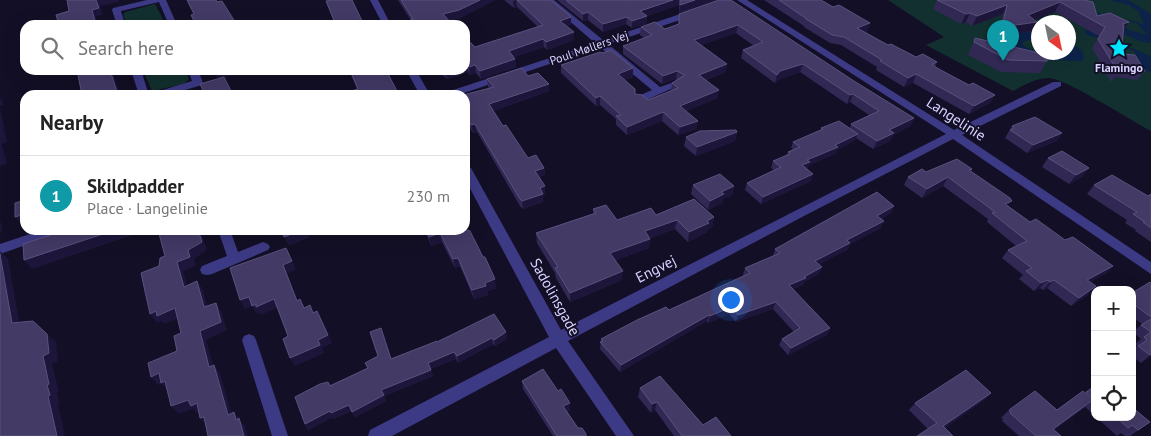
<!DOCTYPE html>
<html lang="en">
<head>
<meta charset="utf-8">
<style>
	body { margin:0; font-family:"PT Sans",sans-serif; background:#f6f6f6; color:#222 }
	.controls { position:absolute; right:15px; bottom:15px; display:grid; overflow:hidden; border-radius:10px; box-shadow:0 5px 20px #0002 }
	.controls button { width:45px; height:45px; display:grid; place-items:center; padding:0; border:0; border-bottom:1px solid #e0e0e0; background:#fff; color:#222; font:25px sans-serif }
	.compass { position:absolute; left:1031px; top:15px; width:45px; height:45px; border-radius:50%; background:#fff; box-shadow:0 5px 20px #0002; rotate:147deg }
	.you { position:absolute; left:730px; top:299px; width:18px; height:18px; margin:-12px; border:4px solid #fff; border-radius:50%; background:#1a73e8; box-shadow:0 0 0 8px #1a73e833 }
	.badge { display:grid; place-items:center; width:32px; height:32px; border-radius:50%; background:#2563eb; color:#fff; font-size:16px; font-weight:700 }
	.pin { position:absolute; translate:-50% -41px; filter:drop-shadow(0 1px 2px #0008) }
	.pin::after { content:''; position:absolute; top:26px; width:18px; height:15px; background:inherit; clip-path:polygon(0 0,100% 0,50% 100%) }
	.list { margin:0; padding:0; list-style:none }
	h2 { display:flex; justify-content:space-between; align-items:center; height:65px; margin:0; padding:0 20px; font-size:21px }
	h2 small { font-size:16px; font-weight:400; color:#767676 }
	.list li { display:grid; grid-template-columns:32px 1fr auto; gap:15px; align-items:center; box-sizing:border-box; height:80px; padding:0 20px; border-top:1px solid #e0e0e0 }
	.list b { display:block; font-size:19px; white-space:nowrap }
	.list p { margin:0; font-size:16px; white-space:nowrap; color:#767676 }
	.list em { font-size:16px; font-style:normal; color:#767676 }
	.icon { flex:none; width:28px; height:28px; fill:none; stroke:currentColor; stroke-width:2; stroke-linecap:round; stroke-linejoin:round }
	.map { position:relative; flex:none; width:1151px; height:436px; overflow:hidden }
	.search { position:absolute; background:#fff; box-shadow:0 5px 20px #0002; left:20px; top:20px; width:450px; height:55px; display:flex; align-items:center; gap:12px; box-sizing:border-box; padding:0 18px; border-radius:15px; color:#767676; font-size:19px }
	.panel { position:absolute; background:#fff; box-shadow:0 5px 20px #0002; left:20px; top:90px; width:450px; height:145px; border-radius:15px }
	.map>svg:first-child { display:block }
	.green { fill:#12302f; fill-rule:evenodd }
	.water { fill:#0c2248 }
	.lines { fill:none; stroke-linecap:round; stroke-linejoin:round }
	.minor { fill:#3d3a85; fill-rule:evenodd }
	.wall { fill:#312854 }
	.shaded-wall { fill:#1d163a }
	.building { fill:#433a66; stroke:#5a527e }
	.labels { text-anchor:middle; stroke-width:4; stroke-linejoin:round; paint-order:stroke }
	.far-street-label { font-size:12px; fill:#d9d4ff; stroke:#130f26 }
	.far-poi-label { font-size:12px; font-weight:bold; fill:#d9d4ff; stroke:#130f26 }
	.street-label { font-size:15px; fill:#d9d4ff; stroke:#130f26 }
</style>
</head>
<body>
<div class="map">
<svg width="1151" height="436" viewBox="0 0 1151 436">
	<rect width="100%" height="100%" fill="#130f26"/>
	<!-- green -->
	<g class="green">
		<path d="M888,0H1151V131C1132,121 1066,79 1049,78C1035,78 1025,85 1013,91L926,45L944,37ZM1038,22H1068V52H1038Z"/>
		<polygon points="155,4 166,25 127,25 123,15 125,12"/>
		<polygon points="143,70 185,70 189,79 184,84 152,91"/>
	</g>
	<!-- water -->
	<g class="water">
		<path d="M1077,0L1096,2L1093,3L1091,10L1111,17L1119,24L1132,31L1146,34L1147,33L1141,29L1138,24L1122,19L1134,21L1144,25L1139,12L1129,5L1110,0H1128L1151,14V43C1128,42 1094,14 1077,0Z"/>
		<path d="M1033,28L1038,29V41L1028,40L1021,43C1034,56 1052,52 1068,52L1069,42L1081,50L1084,58L1082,61L1038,60L1007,44L1008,38L1002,35Z"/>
		<path d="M1087,30L1151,56V73C1140,68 1139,60 1134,51L1113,42L1087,35L1084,32Z"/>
	</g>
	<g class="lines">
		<!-- minor -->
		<g class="minor">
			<polygon points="147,0 166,0 177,25 169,25 159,2 121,11 125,25 117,25 112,10 113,8"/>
			<polygon points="370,0 378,0 391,25 383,25"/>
			<polygon points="545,0 554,0 603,40 692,10 698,10 698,14 608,44 660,87 677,81 682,84 644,101 636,101 635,99 636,97 652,90 600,47 458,95 443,95 444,93 595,43"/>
			<polygon points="737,0 747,0 954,130 1053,82 1061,82 1061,86 962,135 1151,262 1151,274 953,139 804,216 568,341 634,436 616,436 556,348 392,436 368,436 370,430 549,337 465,179 465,164 471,168 561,330 946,134"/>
			<polygon points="131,70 141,70 149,95 139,95"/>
			<polygon points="188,70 198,70 203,83 202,85 168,95 152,95 153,93 192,81"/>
			<polygon points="406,70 416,70 430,95 420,95"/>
			<polygon points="42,230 62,230 60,233 0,254 0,244"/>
			<polygon points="218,230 230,230 238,252 263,242 268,244 270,247 268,250 212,274 207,275 202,274 200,270 202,266 227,256"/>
			<polygon points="249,334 254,336 256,340 288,436 272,436 242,340 244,336"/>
		</g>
	</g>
	<!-- wall -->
	<g class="wall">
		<polygon points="330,0 352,0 364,25 335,25 326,1 330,1"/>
		<polygon points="398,0 495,0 460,18 449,21 453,25 412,25 412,22"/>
		<polygon points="504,0 551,0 571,17 571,25 566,26 574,40 547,50 544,47 514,57 515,59 516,67 481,79 476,73 470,75 468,72 447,79 437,70 465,70 475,47 538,27 517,7 514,8"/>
		<polygon points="557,0 624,0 626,1 629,0 716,0 679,13 679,5 647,16 646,24 632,28 626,24 603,32 588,20 583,21"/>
		<polygon points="719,0 914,118 910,126 893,135 890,141 873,149 856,138 855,140 837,150 835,154 809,165 807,169 811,181 761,204 745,190 747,183 774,170 771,168 773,161 786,155 788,152 793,149 791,148 793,142 821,130 821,128 850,128 851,124 869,115 850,102 847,104 800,72 778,80 775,83 741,58 743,50 754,46 736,33 701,45 726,72 706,80 718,98 686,111 698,121 696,129 678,135 662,121 627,135 616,125 616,119 600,105 596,106 561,73 561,65 633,77 624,80 635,94 648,100 671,91 672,83 677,80 676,79 662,84 623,54 623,46 644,38 640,35 641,27 665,29 678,24 679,14"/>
		<polygon points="764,0 821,0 833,7 870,23 867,31 865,32 888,45 916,57 937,62 935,66 937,68 969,85 995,95 990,103 969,114 913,83 904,87 876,70 877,67 841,45 830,43 804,27 804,26"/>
		<polygon points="937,0 1084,0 1097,16 1123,31 1121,54 1145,71 1137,80 1115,77 1111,82 1092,48 1099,36 1055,12 1034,20 1032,31 997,37 1003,14 972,26 966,22 961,24 933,9"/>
		<polygon points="975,38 1047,61 1040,73 1001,72 968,55"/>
		<polygon points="349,70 388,70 390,77 397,91 398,95 338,95 357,89"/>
		<polygon points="528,76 549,91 493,111 503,126 528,158 544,168 545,175 539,177 545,194 543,195 543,202 523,209 520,206 477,132 473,133 465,119 465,95 489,88 488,87 487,79"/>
		<polygon points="1012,126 1062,133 1056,141 1027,153 1005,138"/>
		<polygon points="737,132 735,141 696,156 684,146 686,137"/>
		<polygon points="1048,158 1089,168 1082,177 1069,184 1042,167"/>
		<polygon points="972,169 971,171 1008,206 1030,222 1113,266 1105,274 1090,282 1088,295 1071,306 1047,288 1043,290 1040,288 1034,291 1019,279 1023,275 1002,258 1008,250 1016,246 987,222 988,219 943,186 922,198 904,185 908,177 926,172"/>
		<polygon points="693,185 734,186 732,195 723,199 722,203 708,210 691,194"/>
		<polygon points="1094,185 1148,196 1151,194 1151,242 1135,231 1136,230 1125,223 1127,220 1087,194"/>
		<polygon points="894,206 891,213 881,219 881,228 850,244 847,250 819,264 819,274 804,282 803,285 793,289 830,328 827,335 788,355 779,345 782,339 794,332 773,309 736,322 729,314 708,323 707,321 620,372 600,349 601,339 669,310 744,276 743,275 745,268 773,256 775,249"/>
		<polygon points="593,209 617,220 656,215 714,217 712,227 708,229 707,232 688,242 675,229 650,238 649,248 616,260 622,280 570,302 556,278 555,273 537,243 536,233 593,214"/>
		<polygon points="425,230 465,230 496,288 487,291 488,295 474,299 460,266 455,268 442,242 431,246"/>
		<polygon points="1151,283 1151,356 1141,363 1132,356 1132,350 1137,346 1135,344 1141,339 1133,332 1142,324 1132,317 1132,293"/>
		<polygon points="506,332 507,339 495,346 493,344 458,363 456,359 430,369 433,376 384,396 386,401 355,417 351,411 334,419 333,417 308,430 305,424 328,382 330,385 392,358 437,342"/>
		<polygon points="522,381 570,410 567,412 578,428 586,436 553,436 523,389"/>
		<polygon points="1095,386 1095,416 1085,407 1054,430 1061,436 1019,436 1002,421 1003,419 1001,418 1009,410 1057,410"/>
		<polygon points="640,388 703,425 731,436 674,436 655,410 651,413 638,397"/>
		<polygon points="991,393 984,400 945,428 928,429 909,410 915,403"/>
		<polygon points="1096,417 1132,417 1150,422 1130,436 1125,436 1121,433 1117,436"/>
	</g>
	<!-- shaded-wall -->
	<g class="shaded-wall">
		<polygon points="96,0 119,0 119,2 100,6 103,15 96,16 98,25 96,25 92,10"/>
		<polygon points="480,0 495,0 460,18 444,22 443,14"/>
		<polygon points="516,0 517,7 514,8 513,1"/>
		<polygon points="673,0 680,0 679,5 647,16 646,24 632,28 632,21 640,11"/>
		<polygon points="695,0 716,0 679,13 680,5"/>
		<polygon points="1060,2 1055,12 1026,24 1037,22 1032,31 997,37 1002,27"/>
		<polygon points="1007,5 1003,14 972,26 977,16"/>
		<polygon points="588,12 588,20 583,21 583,14"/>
		<polygon points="970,13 966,22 961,24 966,14"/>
		<polygon points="571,17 571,25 560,28 560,21"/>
		<polygon points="627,17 626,24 603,32 603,24"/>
		<polygon points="1129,22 1123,32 1122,24"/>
		<polygon points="870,23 867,31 854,36 857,28"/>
		<polygon points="738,25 736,33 693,48 694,40"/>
		<polygon points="574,32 574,40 547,50 546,42"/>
		<polygon points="543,39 544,47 510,59 509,51"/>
		<polygon points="515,59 516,67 481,79 480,71"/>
		<polygon points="467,64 468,72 447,79 446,72 450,70 465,70 465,65"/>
		<polygon points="727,64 726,72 698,83 699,75"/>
		<polygon points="803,64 800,72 778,80 775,83 777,75 780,71"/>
		<polygon points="475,65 476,73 470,75 469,67"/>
		<polygon points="633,68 633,77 617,82 618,74"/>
		<polygon points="110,70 112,70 120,95 118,95"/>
		<polygon points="221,70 250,70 218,79 214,72"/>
		<polygon points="677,71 676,79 662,84 663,76"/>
		<polygon points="916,74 913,83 904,87 908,78"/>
		<polygon points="549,84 549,91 490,112 489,104"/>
		<polygon points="719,90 718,98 679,114 680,106"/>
		<polygon points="397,91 398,95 391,95 391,92"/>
		<polygon points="853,94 850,102 847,104 850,95"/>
		<polygon points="995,95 990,103 969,114 974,106"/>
		<polygon points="0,96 4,105 0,106"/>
		<polygon points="600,96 600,105 596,106 596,98"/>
		<polygon points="0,108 7,142 2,144 7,164 0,166"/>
		<polygon points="663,112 662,121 627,135 627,127"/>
		<polygon points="914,118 910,126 893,135 890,141 873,149 877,141 889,130"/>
		<polygon points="698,121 696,129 678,135 680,127"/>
		<polygon points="475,124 477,132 473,133 471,125"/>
		<polygon points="737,132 735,141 696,156 697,147"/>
		<polygon points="1062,133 1056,141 1027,153 1033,145"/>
		<polygon points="858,134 855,140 837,150 835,154 809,165 807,168 800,172 802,165 807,160"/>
		<polygon points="544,168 545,175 535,179 535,171"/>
		<polygon points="1089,168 1082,177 1069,184 1076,175"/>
		<polygon points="813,174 811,181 761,204 763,197"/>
		<polygon points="948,177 943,186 922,198 927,189"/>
		<polygon points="545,186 545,194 543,195 543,202 523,209 522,201 540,188"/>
		<polygon points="734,186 732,195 723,199 722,203 708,210 710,201 721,192"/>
		<polygon points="1012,201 1006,209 1005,204"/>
		<polygon points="894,206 891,213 874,223 877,216"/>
		<polygon points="25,214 25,225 23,226 15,217"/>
		<polygon points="714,217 712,227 708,229 707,232 688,242 689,232 707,221"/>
		<polygon points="0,219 2,231 0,232"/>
		<polygon points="677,220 675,229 644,241 645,231"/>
		<polygon points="884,221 881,228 850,244 847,250 813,268 815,261 847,240"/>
		<polygon points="115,230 148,230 32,269 24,260"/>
		<polygon points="198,230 200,230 201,232 207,250 194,259 196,266 183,271 190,295 184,287 177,262 188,250"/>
		<polygon points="252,230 262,230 254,233"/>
		<polygon points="266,230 282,230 282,231 269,236"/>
		<polygon points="302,230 307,230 310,237 289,246 284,237"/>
		<polygon points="440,233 442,242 431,246 429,237"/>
		<polygon points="650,239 649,248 610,263 610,253"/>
		<polygon points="286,248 296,269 287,274 301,309 297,301 283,265"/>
		<polygon points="0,251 8,259 21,332 12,323"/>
		<polygon points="458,258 460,266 455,268 453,259"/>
		<polygon points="1113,266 1105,274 1079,288 1087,280"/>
		<polygon points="822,267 819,274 804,282 803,285 787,291 789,285"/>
		<polygon points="623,271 622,280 570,302 570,293"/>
		<polygon points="495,279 496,288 487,291 488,295 474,299 472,290 485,283"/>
		<polygon points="1047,280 1040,288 1034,291 1041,283"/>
		<polygon points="1054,280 1047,288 1043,290 1050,282"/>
		<polygon points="197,281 203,290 210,316 204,307"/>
		<polygon points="1096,286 1088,295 1071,306 1079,298"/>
		<polygon points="249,297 274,299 279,307 261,315 260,313 257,314 252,306 245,309 240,300"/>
		<polygon points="776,302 773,309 736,322 738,315"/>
		<polygon points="216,303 221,311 227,330 206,340 216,375 209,367 200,331"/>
		<polygon points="731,307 729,314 708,323 710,316"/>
		<polygon points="175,308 182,317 164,324 161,321 157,323 150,314 156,311"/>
		<polygon points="317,311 332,343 322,348 324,353 295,366 290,358 318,340"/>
		<polygon points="709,315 707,321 620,372 621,365"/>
		<polygon points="830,328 827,335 788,355 791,348"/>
		<polygon points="506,332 507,339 495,346 494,340"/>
		<polygon points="47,334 56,342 58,361 52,364 59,392 57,393 60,403 58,404 65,436 57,436 48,396 43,356"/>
		<polygon points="492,338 493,344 458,363 457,356"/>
		<polygon points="454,352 456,359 430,369 428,363"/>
		<polygon points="1151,354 1151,356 1141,363"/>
		<polygon points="214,365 220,373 234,422 228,415"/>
		<polygon points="431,370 433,376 384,396 386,401 355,417 352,412 381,390"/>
		<polygon points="159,373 167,382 168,391 162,384 158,385 151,377"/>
		<polygon points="991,393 984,400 937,434 943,426"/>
		<polygon points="188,400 197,403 204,411 198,414 193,409 179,414 171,406"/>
		<polygon points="1093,400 1084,408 1045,436 1053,429"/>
		<polygon points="657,402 655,410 651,413 652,404"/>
		<polygon points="570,403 570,410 563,414 563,406"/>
		<polygon points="349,405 352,411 334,419 333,417 308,430 305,424 330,411"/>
		<polygon points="234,412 245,426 248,436 244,436 236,420"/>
		<polygon points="204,417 207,426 200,418"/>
	</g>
	<!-- building -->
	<g class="building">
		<polygon points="67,0 96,0 99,8 92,10 96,25 59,25 56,15 69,11"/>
		<polygon points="187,0 216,0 217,2 222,1 237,25 196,25 191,15 194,14"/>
		<polygon points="332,0 352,0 364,25 336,25 326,1"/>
		<polygon points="401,0 480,0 459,10 443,14 453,25 416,25 411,19 413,19"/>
		<polygon points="517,0 551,0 571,17 560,21 574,32 546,42 543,39 509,51 515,59 480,71 475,65 469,67 467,64 465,65 465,37 475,47 543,25"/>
		<polygon points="566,0 624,0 626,1 629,0 673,0 640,11 647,16 632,21 627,17 603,24 588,12 583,14"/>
		<polygon points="680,0 695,0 680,5"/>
		<polygon points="719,0 731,0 854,81 914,118 889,130 894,133 877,141 851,124 879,111 853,94 850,95 803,64 780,71 777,75 743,50 763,42 738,25 694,40 727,64 699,75 719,90 680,106 698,121 680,127 663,112 627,127 616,116 621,115 600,96 596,98 561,65 600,52 602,53 611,50 633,68 618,74 635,89 635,94 642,95 648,100 678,88 672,83 685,75 677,71 663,76 623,46 652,35 641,27 655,22 665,29 679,24 679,14"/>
		<polygon points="779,0 821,0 833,7 839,5 870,23 857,28 888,45 891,44 916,57 923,54 937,62 932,64 937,68 969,85 973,83 995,95 974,106 916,74 908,78 880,61 882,60 844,37 832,35 806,19 807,19"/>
		<polygon points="937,0 1084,0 1093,2 1097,16 1110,13 1129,22 1122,24 1124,25 1121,54 1135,55 1145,71 1121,68 1119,64 1118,72 1098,39 1105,27 1060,2 1028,15 1037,22 1002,27 1007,5 977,16 970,13 966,14"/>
		<polygon points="975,38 1048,55 1047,61 1008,60 974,42"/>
		<polygon points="522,68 528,76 538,73 549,84 489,104 503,126 506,125 528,158 536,155 544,168 535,171 545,186 540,188 543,194 522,201 520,199 475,124 471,125 465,114 465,95 463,95 494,87 487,79"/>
		<polygon points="77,70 110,70 118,95 82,95"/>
		<polygon points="350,70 386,70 397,91 391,92 392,95 338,95 358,89"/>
		<polygon points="224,77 233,95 205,95 200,84"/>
		<polygon points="320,92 322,95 309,95"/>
		<polygon points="1035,117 1062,133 1033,145 1010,130 1014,128 1012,126"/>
		<polygon points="839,121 858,134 835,145 838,147 807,160 810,162 802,165 813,174 763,197 747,183 781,167 773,161 790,154 788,152 800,147 793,142 823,129 821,128"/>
		<polygon points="736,130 737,132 697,147 686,137 700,131"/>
		<polygon points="1062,151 1089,168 1076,175 1048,158"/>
		<polygon points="957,159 972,169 969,170 1010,198 1012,201 1005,204 1030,222 1036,219 1065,240 1073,237 1113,266 1087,280 1096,286 1079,298 1054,280 1050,282 1047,280 1041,283 1026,271 1032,268 1008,250 1027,241 992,213 995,212 948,177 927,189 908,177 922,169 926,172"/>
		<polygon points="720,174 734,186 721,192 724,194 710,201 693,185"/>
		<polygon points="1112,175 1148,196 1151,194 1151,228 1143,222 1145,222 1133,214 1137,212 1094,185"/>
		<polygon points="877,192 894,206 877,216 884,221 847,240 850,243 815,261 822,267 804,277 806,278 789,285 830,328 791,348 782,339 800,328 776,302 738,315 731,307 710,316 709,315 621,365 600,342 603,341 601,339 637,320 666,307 669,310 750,273 745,268 780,253 775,249"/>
		<polygon points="694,199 714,217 707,221 709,223 689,232 677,220 645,231 650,239 610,253 623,271 570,293 555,268 558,267 536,233 596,213 593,209 606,205 617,220 651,208 656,215"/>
		<polygon points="25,200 25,214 15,217 15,203"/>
		<polygon points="465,229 470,231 483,257 485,257 495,279 485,283 486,286 472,290 458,258 453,259 440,233 429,237 426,230 465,230"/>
		<polygon points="66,230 115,230 24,260 23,244"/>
		<polygon points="158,230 198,230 202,242 188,250 190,257 177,262 184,287 197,281 204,307 216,303 221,322 200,331 209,367 214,365 228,415 234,412 236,420 239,418 244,436 208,436 204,417 200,418 197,403 191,406 188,400 171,406 165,381 161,383 159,373 151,377 148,363 177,351 174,336 181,333 175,308 157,316 156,311 150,314 141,273 159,266 160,258 165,256"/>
		<polygon points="281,230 302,230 284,237"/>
		<polygon points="286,248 292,261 283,265 297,301 300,299 304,308 310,305 313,313 317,311 328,335 318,340 320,345 290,358 283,339 288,336 274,299 256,307 256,304 252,306 249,297 240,300 230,268"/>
		<polygon points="0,254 12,323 33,321 47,334 49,353 43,356 49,384 47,385 50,395 48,396 57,436 0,436"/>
		<polygon points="1150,282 1151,283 1151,317 1132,303 1132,293"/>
		<polygon points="494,314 506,332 494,340 492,338 457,356 454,352 428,363 431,370 381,390 384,395 352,412 349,405 331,413 330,411 305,424 295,397 320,384 328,382 330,386 368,368 365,363 378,356 370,332 381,328 391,359 437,341 437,342"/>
		<polygon points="1151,319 1151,332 1141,325"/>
		<polygon points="1151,332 1151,354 1150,355 1138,346 1147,340 1144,337"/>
		<polygon points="543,369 558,391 561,389 570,403 563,406 578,428 582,428 586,434 586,436 557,436 522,381"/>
		<polygon points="966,370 991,393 943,426 953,436 917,436 937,423 915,403"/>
		<polygon points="660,376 703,425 716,417 731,436 682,436 657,402 652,404 640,388"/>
		<polygon points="1095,386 1095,399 1086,392"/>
		<polygon points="1035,391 1057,410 1083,391 1093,400 1053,429 1061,436 1036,436 1010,413 1011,412 1009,410"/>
		<polygon points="1132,407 1150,422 1138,430 1132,425 1128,428 1116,417 1132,417"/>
	</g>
	<!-- icons -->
	<defs>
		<symbol id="sight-bare" viewBox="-9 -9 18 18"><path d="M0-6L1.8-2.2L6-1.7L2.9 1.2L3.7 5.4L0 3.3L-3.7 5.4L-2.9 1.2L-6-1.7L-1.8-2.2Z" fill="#00e5ff" stroke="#130f26" stroke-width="2.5" paint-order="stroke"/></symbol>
	</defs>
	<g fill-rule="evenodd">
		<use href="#sight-bare" x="1105" y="34" width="28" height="28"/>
	</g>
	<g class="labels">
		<!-- far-street labels -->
		<g class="far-street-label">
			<text transform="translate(589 48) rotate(-19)" y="4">Poul Møllers Vej</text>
		</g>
		<!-- far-poi labels -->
		<g class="far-poi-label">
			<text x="1119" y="72">Flamingo</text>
		</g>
		<!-- street labels -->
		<g class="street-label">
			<text transform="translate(956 119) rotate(33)" y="5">Langelinie</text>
			<text transform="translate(656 269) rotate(-27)" y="5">Engvej</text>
			<text transform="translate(555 297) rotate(61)" y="5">Sadolinsgade</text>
		</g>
	</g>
</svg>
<div class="controls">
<button>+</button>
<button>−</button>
<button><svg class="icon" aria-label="locate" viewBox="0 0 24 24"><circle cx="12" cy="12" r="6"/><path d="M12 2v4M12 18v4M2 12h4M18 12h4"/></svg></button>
</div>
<svg class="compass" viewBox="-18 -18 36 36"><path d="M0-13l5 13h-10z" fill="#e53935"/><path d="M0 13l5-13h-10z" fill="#767676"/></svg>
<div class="you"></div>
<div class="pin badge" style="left:1003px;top:61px;background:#0f9aa8">1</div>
<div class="search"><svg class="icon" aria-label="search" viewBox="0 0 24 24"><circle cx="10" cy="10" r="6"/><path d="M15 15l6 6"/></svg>Search here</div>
<section class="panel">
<h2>Nearby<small></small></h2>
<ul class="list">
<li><span class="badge" style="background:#0f9aa8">1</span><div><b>Skildpadder</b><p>Place · Langelinie</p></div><em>230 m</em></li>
</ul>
</section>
</div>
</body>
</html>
